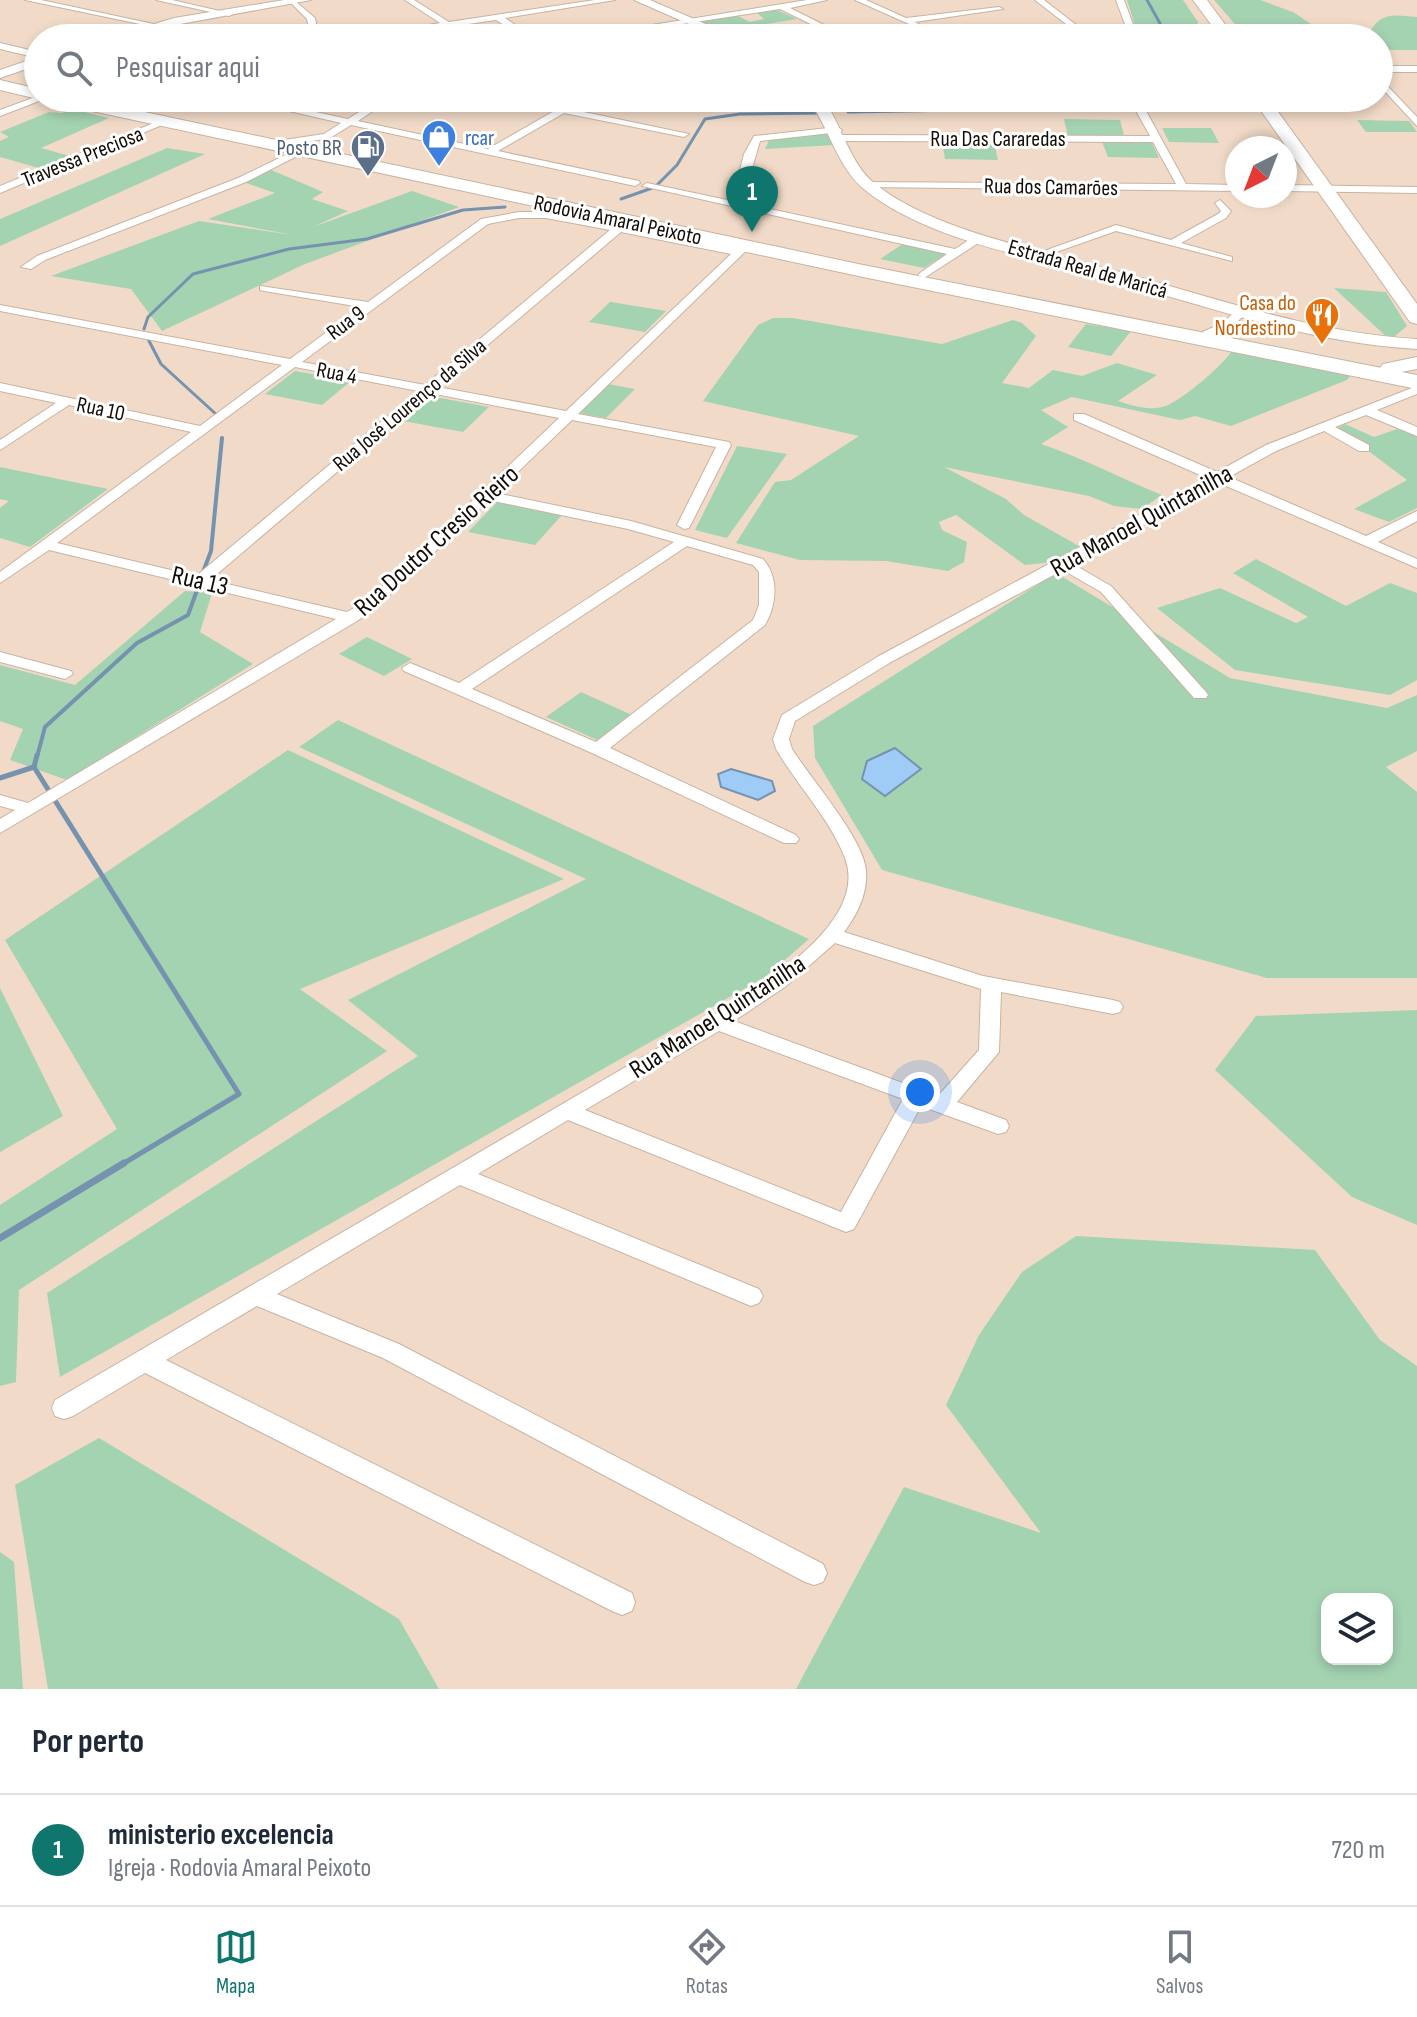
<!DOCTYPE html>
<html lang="pt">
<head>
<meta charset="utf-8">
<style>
	body { margin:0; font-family:"Sofia Sans Condensed",sans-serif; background:#f2f2f3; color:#1f2937 }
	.controls { position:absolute; right:24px; bottom:24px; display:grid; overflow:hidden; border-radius:16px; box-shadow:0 4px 12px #0003 }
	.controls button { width:72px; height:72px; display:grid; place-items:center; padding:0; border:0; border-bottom:2px solid #e0e1e3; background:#fff; color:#1f2937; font:40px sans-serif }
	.compass { position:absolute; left:1225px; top:136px; width:72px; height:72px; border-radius:50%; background:#fff; box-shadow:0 4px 12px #0003; rotate:222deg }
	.you { position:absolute; left:920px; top:1092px; width:28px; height:28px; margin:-20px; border:6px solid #fff; border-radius:50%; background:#1a73e8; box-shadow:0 0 0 12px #1a73e833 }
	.badge { display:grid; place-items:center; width:52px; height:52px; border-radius:50%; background:#0f766e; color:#fff; font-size:26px; font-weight:700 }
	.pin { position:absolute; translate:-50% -66px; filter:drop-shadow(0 2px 4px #0008) }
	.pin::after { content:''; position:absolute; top:42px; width:28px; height:24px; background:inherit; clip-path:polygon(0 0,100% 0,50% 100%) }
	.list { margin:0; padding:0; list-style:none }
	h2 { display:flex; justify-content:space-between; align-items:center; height:104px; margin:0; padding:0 32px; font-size:34px }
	h2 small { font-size:26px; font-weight:400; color:#747a83 }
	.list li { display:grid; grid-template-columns:52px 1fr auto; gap:24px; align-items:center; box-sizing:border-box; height:112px; padding:0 32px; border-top:2px solid #e0e1e3 }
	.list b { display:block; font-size:30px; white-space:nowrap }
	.list p { margin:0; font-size:26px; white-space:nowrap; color:#747a83 }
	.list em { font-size:26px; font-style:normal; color:#747a83 }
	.icon { flex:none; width:44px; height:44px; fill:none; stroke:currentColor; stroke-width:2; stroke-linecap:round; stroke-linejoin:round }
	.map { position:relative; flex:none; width:1417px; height:1689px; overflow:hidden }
	.search { position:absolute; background:#fff; box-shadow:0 4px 12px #0003; left:24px; right:24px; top:24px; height:88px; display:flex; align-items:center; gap:20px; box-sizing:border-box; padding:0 28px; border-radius:44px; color:#747a83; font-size:30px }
	.sheet { height:216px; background:#fff }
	nav { display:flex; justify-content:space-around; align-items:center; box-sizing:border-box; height:112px; border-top:2px solid #e0e1e3; background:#fff; font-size:22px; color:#747a83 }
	nav a { display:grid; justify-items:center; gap:4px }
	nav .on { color:#0f766e }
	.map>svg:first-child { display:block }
	.green { fill:#a4d3b2; fill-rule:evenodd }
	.water { fill:#9fcbf7; stroke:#7592af; stroke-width:2 }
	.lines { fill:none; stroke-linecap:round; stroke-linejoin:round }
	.stream-far3 { stroke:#7592af; stroke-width:3 }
	.stream-far2 { stroke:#7592af; stroke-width:4 }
	.stream-far1 { stroke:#7592af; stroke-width:5 }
	.stream { stroke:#7592af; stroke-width:7 }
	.street-casing { stroke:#c8b3a1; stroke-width:2 }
	.secondary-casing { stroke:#c8b3a1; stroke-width:2 }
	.primary-casing { stroke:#c8b3a1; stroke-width:2 }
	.highway-casing { stroke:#c8b3a1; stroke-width:2 }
	.street { fill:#fff; fill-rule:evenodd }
	.secondary { fill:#fff; fill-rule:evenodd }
	.primary { fill:#fff; fill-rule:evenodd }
	.highway { fill:#fff; fill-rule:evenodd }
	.labels { text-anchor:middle; stroke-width:6; stroke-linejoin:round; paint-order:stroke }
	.far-shop-label { font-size:22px; fill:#366cbe; stroke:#fff; text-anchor:start }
	.far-street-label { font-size:22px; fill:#130c06; stroke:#fff }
	.far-service-label { font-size:22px; fill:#4e5e75; stroke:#fff; text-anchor:end }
	.far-food-label { font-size:22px; fill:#c56008; stroke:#fff; text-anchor:end }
	.street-label { font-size:26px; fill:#130c06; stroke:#fff }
</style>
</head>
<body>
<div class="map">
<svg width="1417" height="1689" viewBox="0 0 1417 1689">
	<rect width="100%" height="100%" fill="#f1dbc8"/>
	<!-- green -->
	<g class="green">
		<polygon points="1127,0 1183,0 1198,22 1192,38 1139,38"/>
		<path d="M1214,0H1260L1293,12L1323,32L1369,34C1380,11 1395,15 1417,17V50H1379V38H1247Z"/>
		<polygon points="777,10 797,19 724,31 701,22 738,16 750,22 764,19 757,13"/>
		<polygon points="72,109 109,118 41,148 70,156 42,169 0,157 0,141 9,137 0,132 49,112 62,113"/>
		<polygon points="1064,119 1120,120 1124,136 1068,137"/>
		<polygon points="1357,120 1409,121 1417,132 1366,132"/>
		<polygon points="1162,128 1211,128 1219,143 1169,142"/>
		<polygon points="827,134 834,145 765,149 770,138"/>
		<polygon points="942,141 994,142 998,160 945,159"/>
		<polygon points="1102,142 1152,143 1159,158 1108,157"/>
		<polygon points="167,148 205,154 0,246 0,219"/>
		<polygon points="269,169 323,192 312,199 348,211 313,227 412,191 459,207 305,264 162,331 131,289 51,276 199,221 293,235 208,219 275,193 243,182"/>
		<polygon points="903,244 946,254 924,268 880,259"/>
		<polygon points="1334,288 1386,292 1407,326 1390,340"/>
		<polygon points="610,302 611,302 666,311 645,332 589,322"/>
		<path d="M773,318H793L942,344L1013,320L1022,323L1036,336L1002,383L1029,388L1053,370L1082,376L1117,363L1157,375L1118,401C1133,406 1152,412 1168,405C1185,397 1221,367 1231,352L1352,374L1347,380L1231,426L1195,416L1180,420L1072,397L1041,410L1068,427L1041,444C1083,458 1122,479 1162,495L1142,509L1114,506L1089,496L944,467L1006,499L1024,515L1079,546L1053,562L1025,565L956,515L939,522L942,530L967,542L964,562L948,571L886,561L800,560L736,543L775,482L791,480L859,436L703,401L758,325Z"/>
		<polygon points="1086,324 1131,331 1111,356 1068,347"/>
		<polygon points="295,371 351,381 322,405 265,394"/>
		<polygon points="608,384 635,389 606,418 579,413"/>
		<polygon points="430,396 489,407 463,432 403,421"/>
		<polygon points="1345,424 1374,437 1400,428 1417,435 1417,508 1389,522 1354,509 1407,480 1338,428"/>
		<polygon points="737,446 787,454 727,538 695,530"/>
		<polygon points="0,467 108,489 30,547 0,538 0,508 9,501 0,499"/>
		<polygon points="497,502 562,515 535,545 468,532"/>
		<polygon points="1256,559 1346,606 1390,583 1417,593 1417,680 1390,695 1235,670 1157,608 1220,588 1296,623 1308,617 1233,573"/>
		<polygon points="1056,573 1230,678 1387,708 1417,695 1417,751 1386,767 1417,792 1417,978 1267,978 882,870 815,758 813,726"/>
		<polygon points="185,591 212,593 200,632 253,664 67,780 10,760 23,729 0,721 0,665 75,685"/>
		<polygon points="367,637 412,659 384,676 339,654"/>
		<polygon points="581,692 632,715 597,740 546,717"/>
		<polygon points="338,720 809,939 765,977 60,1377 47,1293 418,1056 348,1000 586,879 299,747"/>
		<polygon points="288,750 564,879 300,989 387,1051 19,1290 16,1382 0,1386 0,1205 117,1129 5,940"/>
		<polygon points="0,988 63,1116 0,1152"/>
		<polygon points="1417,1010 1417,1225 1352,1197 1215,1070 1256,1016"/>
		<path d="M1076,1236L1315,1250L1380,1340L1417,1366V1689H796L904,1487L1041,1533L946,1405L979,1335L1022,1272ZM1387,1599V1659H1327V1599Z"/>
		<polygon points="99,1438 399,1619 439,1689 48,1689 15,1485"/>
		<polygon points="0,1552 14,1562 23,1689 0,1689"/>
	</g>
	<!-- water -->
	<g class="water">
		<polygon points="895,748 921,769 885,796 862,779 867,761"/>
		<polygon points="731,769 772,781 775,791 758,800 721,787 718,774"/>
	</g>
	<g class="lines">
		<!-- stream-far3 -->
		<g class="stream-far3">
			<polyline points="1147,0 1162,27 1161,38"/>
			<polyline points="848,112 961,110 1021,98"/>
			<polyline points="621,199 655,187 677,165 705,119 740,114 822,113"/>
			<polyline points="144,329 148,317 193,274 289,249 367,239 463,210 505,207"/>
			<polyline points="148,339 161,364 218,416"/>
		</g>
		<!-- stream-far2 -->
		<g class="stream-far2">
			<polyline points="203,572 211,551 222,438"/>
			<polyline points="37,757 45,727 137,643 188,615 200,582"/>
		</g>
		<!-- stream-far1 -->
		<g class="stream-far1">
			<polyline points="34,767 239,1094 121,1165"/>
			<polyline points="0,778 34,767 37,755"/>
		</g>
		<!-- stream -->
		<polyline class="stream" points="0,1238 124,1163"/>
		<defs>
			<g id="street">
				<polygon points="25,0 41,0 163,26 159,28"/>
				<polygon points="156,0 172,0 233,14 229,16"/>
				<polygon points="405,0 414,0 449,22 595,0 615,0 505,18 534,38 524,38 496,20 455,26 473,38 463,38 446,27 373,38 352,38 440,23"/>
				<polygon points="807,0 827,0 790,8 850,38 839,38 780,9 591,38 571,38"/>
				<polygon points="855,0 866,0 906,18 999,7 1003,9 915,22 922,26 918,28"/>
				<polygon points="1035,0 1044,0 1093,38 1084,38"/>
				<polygon points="1116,0 1124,0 1138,38 1130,38"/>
				<polygon points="295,1 315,18 319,38 311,38 307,19 291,3"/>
				<polygon points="1003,32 1006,37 892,38 896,35"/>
				<polygon points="0,43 38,52 38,58 0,49"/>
				<rect x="1379" y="66" width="38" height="6"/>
				<polygon points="1379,77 1417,117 1417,126 1379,85"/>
				<polygon points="38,96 47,98 0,116 0,110"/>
				<polygon points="234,98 252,98 348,119 370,105 346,98 376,101 392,98 358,121 488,149 554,111 498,98 517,98 689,134 684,137 564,113 498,151 639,181 640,183 635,186 351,125 330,138 287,145 284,144 284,140 324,134 341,123"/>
				<polygon points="709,98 726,98 727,99 722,102"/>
				<polygon points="1129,98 1139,98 1186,184 1237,185 1237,191 866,187 862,186 862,182 1176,184 1153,142 840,141 835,138 840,135 1150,136"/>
				<polygon points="161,120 169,122 0,193 0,186"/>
				<polygon points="837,127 842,130 840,132 760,141 742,203 955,249 975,236 983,236 983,240 924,278 918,275 920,273 947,254 642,186 647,183 732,201 744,154 754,136"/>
				<polygon points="300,148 303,149 303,153 246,182 45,260 31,269 21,267 37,256 238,178"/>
				<polygon points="1285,185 1417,187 1417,193 1285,191"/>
				<polygon points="1220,200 1231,211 1226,218 1181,243 1232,257 1232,261 1116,231 1045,256 1036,254 1116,225 1171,240 1218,214 1221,211 1215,203"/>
				<path d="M519,212H546L616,225L623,222L628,225L627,227L737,248L746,243L751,246L578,414L729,442L731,445L689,528L684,529L677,525L716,447L572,420L496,493L631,521L763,559C779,577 777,604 765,625L610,748L796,835L799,839L796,843H784L592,753L404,671L402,668L410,663L459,683L674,542L628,529L489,500L378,606L357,621L0,833V819L15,810L0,806V795L28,803L336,619L49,550L0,583V572L191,432L69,405L0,450V440L56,403L0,391V383L200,426L282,365L0,311V305L290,359L361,307L264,291L260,290V286L368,302L481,219ZM519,218H546L610,230L425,385L302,362L488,224ZM621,232L731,254L566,411L438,387ZM295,367L418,391L196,576L57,543ZM430,393L559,418L368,600L347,612L210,580ZM687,546L753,565L759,572V605L753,620L596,742L472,689Z"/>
				<polygon points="1235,312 1245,314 1229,330 1208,336 1202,332 1221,324"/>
				<path d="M1417,386V394L1377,410L1417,427V436L1366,415L1335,427L1369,445V451H1359L1324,431L1276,451L1229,477L1366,536L1417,511V521L1378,542L1417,559V568L1219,483L1073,564L1111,586L1206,692L1208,695L1206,698H1194L1101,592L1063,570L891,662L795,721L789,739L792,749C811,779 863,838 866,870C868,893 857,915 844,932L983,976L1113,1000L1120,1002L1123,1007L1120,1012L1113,1014L1001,992L999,1052L957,1102L1006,1120L1009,1126L1006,1132L998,1134L921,1106L854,1229L846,1232L568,1120L478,1174L759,1289L763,1296L759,1303L751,1306L460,1185L277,1294L399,1344L823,1564L827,1573L823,1582L814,1585L805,1582L383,1358L257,1306L166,1360L632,1593L635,1602L632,1611L622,1615L612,1611L145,1373L73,1416L64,1419L55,1416L52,1408L55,1400L701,1023C747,994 871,927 845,858C830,819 797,785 776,749L773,739L782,715L879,656L1207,478L1074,420V414H1084L1217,472L1266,445ZM835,943L981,989L979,1050L938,1096L734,1021L785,987ZM719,1031L903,1099L841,1212L585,1110Z"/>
				<polygon points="0,652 71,671 73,674 65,679 0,662"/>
			</g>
			<g id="secondary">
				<polygon points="284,0 311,0 175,25 129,38 109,38 174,18"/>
				<polygon points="634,0 650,0 738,38 721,38"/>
				<polygon points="38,57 38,65 0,78 0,70"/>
				<path d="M807,98H821L827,105C843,130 851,164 874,183C934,232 1046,251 1120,272C1219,299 1313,333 1417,339V349C1310,343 1212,308 1109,279C1033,257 928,241 865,190C837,168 829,126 807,98Z"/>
			</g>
			<g id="primary">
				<polygon points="1193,0 1207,0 1235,38 1221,38"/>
				<polygon points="1252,98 1268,98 1417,304 1417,324 1410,322"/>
				<polygon points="1417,357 1417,369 1390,374 1380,368 1383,364"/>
			</g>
			<g id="highway">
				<polygon points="0,80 38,89 38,98 43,98 38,99 0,90"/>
				<polygon points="46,98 79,98 863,265 1417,375 1417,389 863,277 55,103"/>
			</g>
		</defs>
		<!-- street casing -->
		<use href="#street" class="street-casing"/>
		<!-- secondary casing -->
		<use href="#secondary" class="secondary-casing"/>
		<!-- primary casing -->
		<use href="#primary" class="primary-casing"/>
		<!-- highway casing -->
		<use href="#highway" class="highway-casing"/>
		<!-- street -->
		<use href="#street" class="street"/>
		<!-- secondary -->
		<use href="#secondary" class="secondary"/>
		<!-- primary -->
		<use href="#primary" class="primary"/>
		<!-- highway -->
		<use href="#highway" class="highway"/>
	</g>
	<!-- icons -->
	<defs>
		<symbol id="shop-pin" viewBox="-11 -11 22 30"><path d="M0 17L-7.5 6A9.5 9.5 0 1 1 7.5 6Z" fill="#3f7fe0" stroke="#fff"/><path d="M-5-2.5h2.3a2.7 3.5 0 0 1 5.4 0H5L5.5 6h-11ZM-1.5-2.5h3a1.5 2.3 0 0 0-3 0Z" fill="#fff"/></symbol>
		<symbol id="fuel-pin" viewBox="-11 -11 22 30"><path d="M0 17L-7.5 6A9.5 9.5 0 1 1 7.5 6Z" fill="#5c6f8a" stroke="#fff"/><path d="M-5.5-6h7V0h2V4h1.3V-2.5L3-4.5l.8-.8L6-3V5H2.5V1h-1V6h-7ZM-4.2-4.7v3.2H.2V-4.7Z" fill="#fff"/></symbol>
		<symbol id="restaurant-pin" viewBox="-11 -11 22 30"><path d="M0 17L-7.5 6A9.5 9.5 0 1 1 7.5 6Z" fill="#e8710a" stroke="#fff"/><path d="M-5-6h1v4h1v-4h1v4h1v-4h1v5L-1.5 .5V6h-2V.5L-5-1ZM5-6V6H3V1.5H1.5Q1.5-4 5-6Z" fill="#fff"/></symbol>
	</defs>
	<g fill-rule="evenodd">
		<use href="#shop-pin" x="419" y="117" width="40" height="54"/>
		<use href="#fuel-pin" x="348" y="127" width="40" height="54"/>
		<use href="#restaurant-pin" x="1302" y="295" width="40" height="54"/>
	</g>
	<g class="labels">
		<!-- far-shop labels -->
		<g class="far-shop-label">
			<text x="465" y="145">rcar</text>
		</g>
		<!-- far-street labels -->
		<g class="far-street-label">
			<text x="998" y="146">Rua Das Cararedas</text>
			<text transform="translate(82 156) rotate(-22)" y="8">Travessa Preciosa</text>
			<text transform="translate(1051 186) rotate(1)" y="8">Rua dos Camarões</text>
			<text transform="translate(618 219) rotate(12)" y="8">Rodovia Amaral Peixoto</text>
			<text transform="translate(1088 268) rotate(16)" y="8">Estrada Real de Maricá</text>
			<text transform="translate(345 322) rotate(-37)" y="8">Rua 9</text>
			<text transform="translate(337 372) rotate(11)" y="8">Rua 4</text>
			<text transform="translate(409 404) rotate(-40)" y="8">Rua José Lourenço da Silva</text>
			<text transform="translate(101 408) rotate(12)" y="8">Rua 10</text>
		</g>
		<!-- far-service labels -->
		<g class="far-service-label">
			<text x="342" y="155">Posto BR</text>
		</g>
		<!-- far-food labels -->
		<g class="far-food-label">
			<text x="1296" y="310">Casa do<tspan x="1296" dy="25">Nordestino</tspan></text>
		</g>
		<!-- street labels -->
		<g class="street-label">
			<text transform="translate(1141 520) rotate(-29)" y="9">Rua Manoel Quintanilha</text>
			<text transform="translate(436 540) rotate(-42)" y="9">Rua Doutor Cresio Rieiro</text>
			<text transform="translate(200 580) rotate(13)" y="9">Rua 13</text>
			<text transform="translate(717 1016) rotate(-33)" y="9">Rua Manoel Quintanilha</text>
		</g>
	</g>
</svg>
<div class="controls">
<button><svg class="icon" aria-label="layers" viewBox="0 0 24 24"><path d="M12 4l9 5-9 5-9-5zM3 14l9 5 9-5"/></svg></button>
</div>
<svg class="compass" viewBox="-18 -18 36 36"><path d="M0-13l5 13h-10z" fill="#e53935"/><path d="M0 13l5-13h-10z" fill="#747a83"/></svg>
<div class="you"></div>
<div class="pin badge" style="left:752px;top:232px">1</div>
<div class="search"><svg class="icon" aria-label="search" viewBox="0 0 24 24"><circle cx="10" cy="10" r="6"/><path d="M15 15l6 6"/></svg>Pesquisar aqui</div>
</div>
<section class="sheet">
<h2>Por perto<small></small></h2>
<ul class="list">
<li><span class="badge">1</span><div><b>ministerio excelencia</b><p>Igreja · Rodovia Amaral Peixoto</p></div><em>720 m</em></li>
</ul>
</section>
<nav>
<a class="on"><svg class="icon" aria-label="map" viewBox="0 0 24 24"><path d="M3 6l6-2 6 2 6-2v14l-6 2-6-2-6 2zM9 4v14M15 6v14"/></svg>Mapa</a>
<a><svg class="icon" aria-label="directions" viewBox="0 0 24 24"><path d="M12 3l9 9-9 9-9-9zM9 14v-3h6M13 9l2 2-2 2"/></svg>Rotas</a>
<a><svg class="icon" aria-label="saved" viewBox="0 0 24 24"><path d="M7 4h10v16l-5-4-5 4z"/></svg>Salvos</a>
</nav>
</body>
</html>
